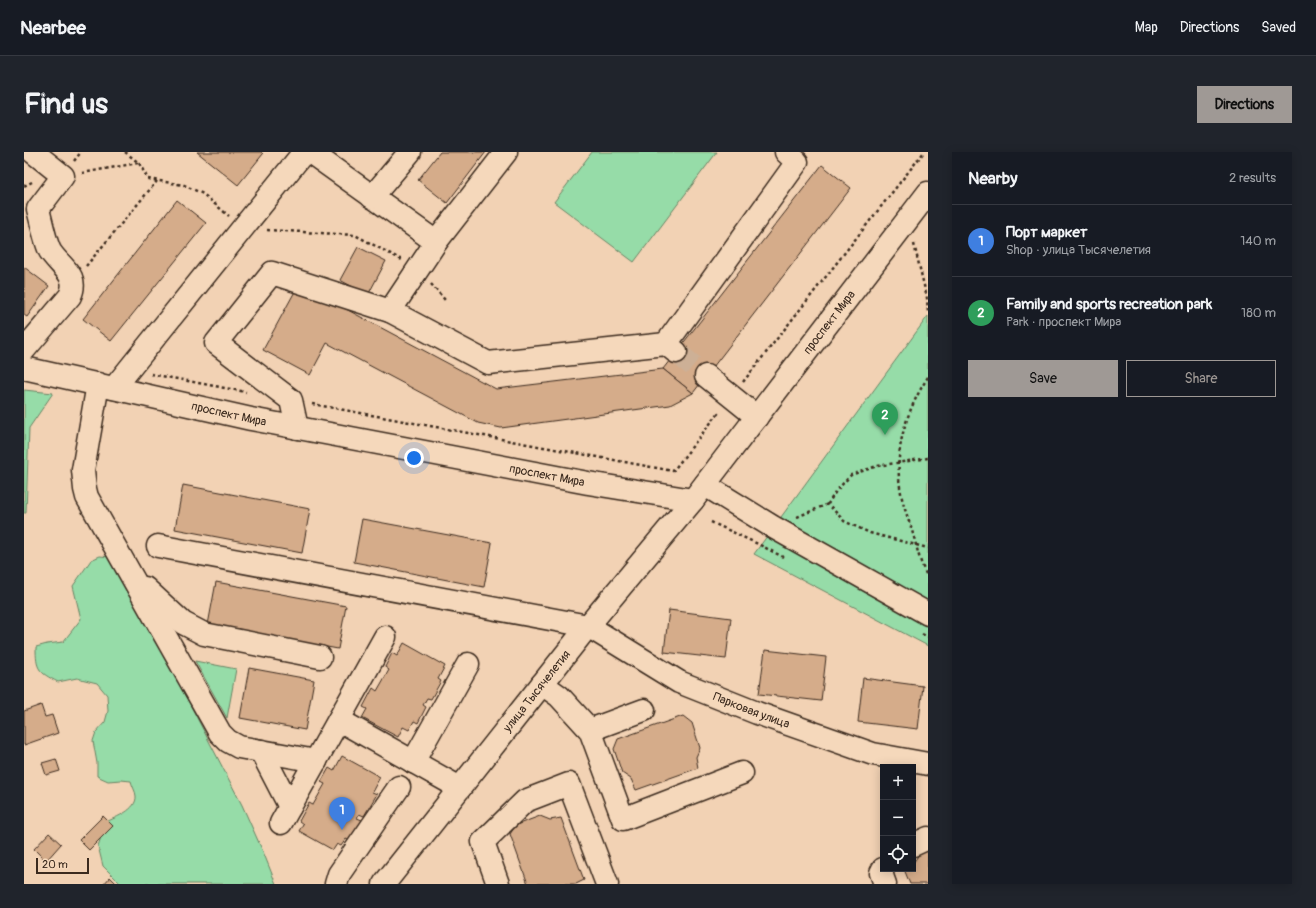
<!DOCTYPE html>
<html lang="en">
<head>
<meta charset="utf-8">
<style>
	body { margin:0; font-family:Pangolin,sans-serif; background:#20242c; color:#f1f3f6 }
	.controls { position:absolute; right:12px; bottom:12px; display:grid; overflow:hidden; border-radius:0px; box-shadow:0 2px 10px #0003 }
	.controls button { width:36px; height:36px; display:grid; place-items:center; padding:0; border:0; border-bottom:1px solid #363941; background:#171b24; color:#f1f3f6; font:20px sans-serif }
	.scale { position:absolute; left:12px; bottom:10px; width:53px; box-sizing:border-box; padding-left:4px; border:2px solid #3b2a1e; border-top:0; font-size:11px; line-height:14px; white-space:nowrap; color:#3b2a1e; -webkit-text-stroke:3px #f5d8bb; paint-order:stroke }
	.you { position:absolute; left:390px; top:306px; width:14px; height:14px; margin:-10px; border:3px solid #fff; border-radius:50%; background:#1a73e8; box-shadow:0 0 0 6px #1a73e833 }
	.badge { display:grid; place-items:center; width:26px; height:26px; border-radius:50%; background:#9f9995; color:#fff; font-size:13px; font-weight:700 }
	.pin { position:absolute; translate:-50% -33px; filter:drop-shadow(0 1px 2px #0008) }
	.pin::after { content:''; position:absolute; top:21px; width:14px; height:12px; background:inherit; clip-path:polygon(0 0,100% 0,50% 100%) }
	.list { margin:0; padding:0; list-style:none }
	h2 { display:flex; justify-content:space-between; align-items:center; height:52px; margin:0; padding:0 16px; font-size:17px }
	h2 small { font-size:13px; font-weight:400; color:#9ea1a6 }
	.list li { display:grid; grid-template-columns:26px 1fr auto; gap:12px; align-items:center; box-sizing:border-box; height:72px; padding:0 16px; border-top:1px solid #363941 }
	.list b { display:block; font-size:15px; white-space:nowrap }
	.list p { margin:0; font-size:13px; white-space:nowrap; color:#9ea1a6 }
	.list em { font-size:13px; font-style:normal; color:#9ea1a6 }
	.actions { display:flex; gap:8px; padding:12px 16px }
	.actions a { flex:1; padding:9px 0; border:1px solid #9f9995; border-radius:0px; text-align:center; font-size:14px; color:#9f9995 }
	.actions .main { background:#9f9995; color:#111 }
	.icon { flex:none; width:22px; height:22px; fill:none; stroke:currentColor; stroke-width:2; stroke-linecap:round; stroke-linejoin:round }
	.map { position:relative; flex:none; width:904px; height:732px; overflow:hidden; border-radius:0px }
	header { display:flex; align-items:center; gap:24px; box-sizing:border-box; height:56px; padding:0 20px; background:#171b24; border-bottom:1px solid #363941 }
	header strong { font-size:19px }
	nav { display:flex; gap:22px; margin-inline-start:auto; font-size:14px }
	.intro { display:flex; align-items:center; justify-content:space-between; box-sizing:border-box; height:96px; padding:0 24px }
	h1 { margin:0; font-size:28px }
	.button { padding:10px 18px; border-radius:0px; background:#9f9995; color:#111; font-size:14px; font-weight:700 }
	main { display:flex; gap:24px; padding:0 24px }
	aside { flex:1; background:#171b24; border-radius:0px; box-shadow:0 2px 10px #0003 }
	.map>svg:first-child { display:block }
	.green { fill:#96dca8; stroke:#688363 }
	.building { fill:#d5ac8a; stroke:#3b2a1e }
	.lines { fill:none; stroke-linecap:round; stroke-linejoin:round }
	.minor-tunnel { stroke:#cdb096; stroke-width:22; stroke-dasharray:22 11; stroke-linecap:butt }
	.minor-casing { stroke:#3b2a1e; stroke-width:25 }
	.path { stroke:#3b2a1e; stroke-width:2.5; stroke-dasharray:3 3; stroke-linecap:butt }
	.minor { stroke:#f5d8bb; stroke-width:22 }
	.labels { text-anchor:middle; stroke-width:3.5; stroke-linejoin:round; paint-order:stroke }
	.street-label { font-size:12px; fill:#3b2a1e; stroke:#f5d8bb }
</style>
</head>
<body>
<header>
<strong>Nearbee</strong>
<nav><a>Map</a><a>Directions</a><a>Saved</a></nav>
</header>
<div class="intro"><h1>Find us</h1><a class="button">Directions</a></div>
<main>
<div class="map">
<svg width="904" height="732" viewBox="0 0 904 732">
	<rect width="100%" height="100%" fill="#f2d2b4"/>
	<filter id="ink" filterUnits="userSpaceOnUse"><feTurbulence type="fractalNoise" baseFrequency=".025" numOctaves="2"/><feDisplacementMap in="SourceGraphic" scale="8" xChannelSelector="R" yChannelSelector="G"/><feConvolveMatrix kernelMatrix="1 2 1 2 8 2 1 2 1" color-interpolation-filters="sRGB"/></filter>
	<g filter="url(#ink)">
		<!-- green -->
		<g class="green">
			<polygon points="568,0 693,0 610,110 530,50"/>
			<polygon points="904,164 904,494 730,402"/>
			<polygon points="0,238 29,241 5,276 2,361 0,361"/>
			<path d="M76,404L86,405L93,411L218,653L240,702L252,732H97L79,714L74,694L82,670C92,665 113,658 112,644C112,640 108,634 107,629L97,628L84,629L73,624V611L69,589L72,580L81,570L84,559L83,543L73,531L53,526L34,530C14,520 12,517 12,495L23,492L39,490L57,467L49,434L67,408Z"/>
			<polygon points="171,509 212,517 203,566"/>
		</g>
		<!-- building -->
		<g class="building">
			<polygon points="173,0 237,0 239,2 214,33"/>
			<polygon points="416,0 462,0 423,51 394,28"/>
			<polygon points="798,13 827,36 669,241 639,217"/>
			<polygon points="153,48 182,71 87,189 59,167"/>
			<polygon points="334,95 362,109 344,143 316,128"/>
			<polygon points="0,115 25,134 3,165 0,163"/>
			<polygon points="275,132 472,237 639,217 669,241 646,253 477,276 454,271 303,191 286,223 239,198"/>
			<polygon points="159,333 286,357 278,401 151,377"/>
			<polygon points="338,367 468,391 460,435 330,410"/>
			<polygon points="192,430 322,454 314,497 184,473"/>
			<polygon points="645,458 707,466 702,507 640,500"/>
			<polygon points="380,491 421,514 414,527 417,529 407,547 403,546 399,553 402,555 394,571 390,569 385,578 379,575 374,585 338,566 343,557 339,555 349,536 353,539 365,518 361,515 368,501 373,504"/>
			<polygon points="741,498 802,505 797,549 735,542"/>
			<polygon points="225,516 290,528 281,578 216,566"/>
			<polygon points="839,526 899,534 894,577 834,570"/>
			<polygon points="17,553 21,565 28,563 34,581 0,593 0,559"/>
			<polygon points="659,564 668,571 676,596 672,605 674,616 612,638 607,627 598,621 590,597 594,587"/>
			<polygon points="318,604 356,625 348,640 353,642 340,664 335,662 333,666 338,668 326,689 322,687 317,694 313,692 309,698 275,679 279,672 275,669 285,651 289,653 301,632 297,630 305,616 310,619"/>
			<polygon points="32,607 36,619 22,623 18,611"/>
			<polygon points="79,664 89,674 65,698 55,688"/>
			<polygon points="516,664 526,668 537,666 560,728 552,732 504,732 486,682 492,673"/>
			<polygon points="25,681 37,692 22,709 10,697"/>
			<polygon points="904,698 904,732 886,732 880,717 889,717 889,711 896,701"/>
			<polygon points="86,725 93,732 80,732"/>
		</g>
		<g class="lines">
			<!-- minor-tunnel -->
			<polyline class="minor-tunnel" points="652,200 682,224"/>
			<defs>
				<g id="minor">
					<polyline points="286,0 412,90 366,159 464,211 642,192 652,200"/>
					<polyline points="348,45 386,0"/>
					<polyline points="412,90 482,0"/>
					<polyline points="642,192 773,10 762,0"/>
					<path d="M0,198L46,144C56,123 36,115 26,99C21,89 17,68 14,57L39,24L9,0"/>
					<path id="s1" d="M0,216L227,267L564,331L669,348L904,41"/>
					<polyline points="682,224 733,265"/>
					<polyline points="74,232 59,318 61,337 63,345 196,581 204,589 215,595 292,609"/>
					<polyline points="90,236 280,0"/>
					<polyline points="273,276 267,248 192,191 248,121 366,159"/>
					<polyline points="681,333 749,375 904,462"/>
					<path id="s2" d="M134,394L564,474L655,530L733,561L849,602L904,612"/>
					<polyline points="121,436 159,471 180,482 296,505"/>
					<polyline points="518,532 535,544 566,578 599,667 718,621"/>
					<polyline points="315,568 436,636"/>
					<polyline points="566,578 620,558"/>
					<polyline points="237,599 266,655"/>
					<polyline points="389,610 444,512"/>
					<polyline points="257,671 361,485"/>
					<polyline points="889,693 904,686"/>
					<polyline points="859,717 857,721 861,732"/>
					<polyline points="312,732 315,722 375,635"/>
					<path id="s3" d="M360,732L564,474L669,348"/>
					<polyline points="474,732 459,690 501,649 545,632 583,732"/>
				</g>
			</defs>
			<!-- minor casing -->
			<use href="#minor" class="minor-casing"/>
			<!-- path -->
			<g class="path">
				<polyline points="101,0 115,11 124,27 160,33 179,42 205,64"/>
				<polyline points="50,9 57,0"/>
				<polyline points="58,21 114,11"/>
				<polyline points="0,34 8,30"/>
				<polyline points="243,78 331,83 378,108"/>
				<polyline points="890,92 903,146 904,162"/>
				<polyline points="62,114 133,29"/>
				<polyline points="407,132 421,148"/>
				<polyline points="127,222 222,240"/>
				<path d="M904,225C882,259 869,299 877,341C879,354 885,368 889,382C893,395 896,413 904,425"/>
				<polyline points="719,230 900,0"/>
				<polyline points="288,252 649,319 696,259"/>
				<polyline points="904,306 853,314 827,323 812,339 804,352 820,369 846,381 904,396"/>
				<polyline points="773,365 804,352"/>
				<polyline points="687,370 736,393 759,405"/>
				<polyline points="898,482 904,485"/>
			</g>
			<!-- minor -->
			<use href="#minor" class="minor"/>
		</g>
	</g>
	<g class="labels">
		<!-- street labels -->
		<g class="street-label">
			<text dy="4" stroke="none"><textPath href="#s1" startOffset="906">проспект Мира</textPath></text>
			<text dy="4" stroke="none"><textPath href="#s1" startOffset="210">проспект Мира</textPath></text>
			<text dy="4" stroke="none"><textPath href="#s1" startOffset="534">проспект Мира</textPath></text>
			<text dy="4" stroke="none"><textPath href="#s3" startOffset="246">улица Тысячелетия</textPath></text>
			<text dy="4" stroke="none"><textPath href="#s2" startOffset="622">Парковая улица</textPath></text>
		</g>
	</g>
</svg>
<div class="controls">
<button>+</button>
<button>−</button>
<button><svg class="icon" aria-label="locate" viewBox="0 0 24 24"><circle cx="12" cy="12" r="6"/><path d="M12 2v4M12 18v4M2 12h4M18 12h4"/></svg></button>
</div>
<div class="scale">20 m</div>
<div class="you"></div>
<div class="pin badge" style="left:318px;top:678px;background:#3f7fe0">1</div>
<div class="pin badge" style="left:861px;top:283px;background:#2e9e5b">2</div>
</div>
<aside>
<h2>Nearby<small>2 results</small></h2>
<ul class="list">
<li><span class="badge" style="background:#3f7fe0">1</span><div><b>Порт маркет</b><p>Shop · улица Тысячелетия</p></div><em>140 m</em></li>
<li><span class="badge" style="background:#2e9e5b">2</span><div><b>Family and sports recreation park</b><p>Park · проспект Мира</p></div><em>180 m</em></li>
</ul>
<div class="actions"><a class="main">Save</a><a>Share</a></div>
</aside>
</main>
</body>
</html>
